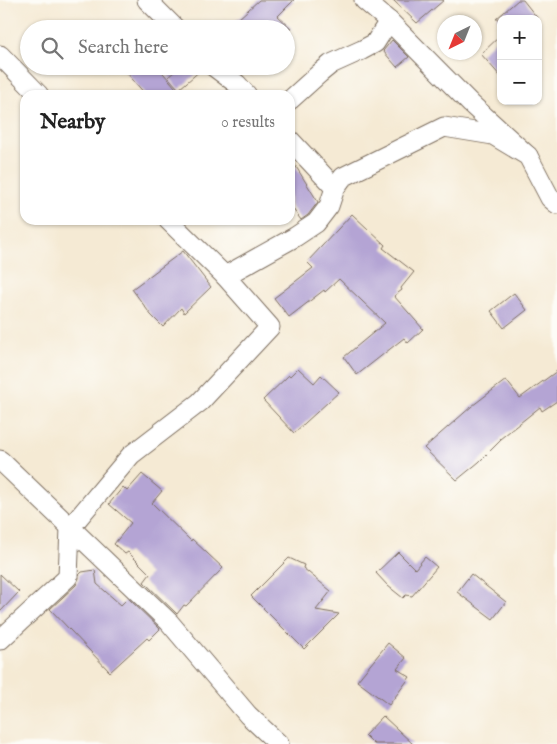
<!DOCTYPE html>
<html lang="en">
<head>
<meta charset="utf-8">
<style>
	body { margin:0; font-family:"IM FELL English",serif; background:#f2f2f2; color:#222 }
	.controls { position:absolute; right:15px; top:15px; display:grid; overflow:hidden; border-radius:10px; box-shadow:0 1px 4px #0004 }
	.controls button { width:45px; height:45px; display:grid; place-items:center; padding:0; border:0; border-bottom:1px solid #e0e0e0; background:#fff; color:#222; font:25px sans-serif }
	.compass { position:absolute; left:437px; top:15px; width:45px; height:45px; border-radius:50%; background:#fff; box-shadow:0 1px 4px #0004; rotate:223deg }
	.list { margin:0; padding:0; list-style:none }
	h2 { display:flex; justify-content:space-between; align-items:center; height:65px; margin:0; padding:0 20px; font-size:21px }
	h2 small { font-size:16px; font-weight:400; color:#767676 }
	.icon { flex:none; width:28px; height:28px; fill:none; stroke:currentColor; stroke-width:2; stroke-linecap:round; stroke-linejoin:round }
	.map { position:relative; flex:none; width:557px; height:744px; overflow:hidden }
	.search { position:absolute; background:#fff; box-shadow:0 1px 4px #0004; left:20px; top:20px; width:275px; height:55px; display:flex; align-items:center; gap:12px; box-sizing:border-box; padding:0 18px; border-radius:28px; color:#767676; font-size:19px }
	.panel { position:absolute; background:#fff; box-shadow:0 1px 4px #0004; left:20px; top:90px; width:275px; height:135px; border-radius:15px }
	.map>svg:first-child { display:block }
	.building { fill:#b4a4d4 }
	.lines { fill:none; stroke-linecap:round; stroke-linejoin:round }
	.street-casing { stroke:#7c6d5e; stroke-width:21 }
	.street { stroke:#fff; stroke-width:19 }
</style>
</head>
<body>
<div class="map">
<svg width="557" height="744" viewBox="0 0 557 744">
	<rect width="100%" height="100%" fill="#fdfcf7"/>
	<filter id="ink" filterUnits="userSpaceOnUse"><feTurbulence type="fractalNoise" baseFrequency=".02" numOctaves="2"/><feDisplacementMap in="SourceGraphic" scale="10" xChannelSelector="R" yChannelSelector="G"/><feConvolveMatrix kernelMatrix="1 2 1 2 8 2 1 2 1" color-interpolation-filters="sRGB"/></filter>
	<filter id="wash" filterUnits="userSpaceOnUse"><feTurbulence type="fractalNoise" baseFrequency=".0096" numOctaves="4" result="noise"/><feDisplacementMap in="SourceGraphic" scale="20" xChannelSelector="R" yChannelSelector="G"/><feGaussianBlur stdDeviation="1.12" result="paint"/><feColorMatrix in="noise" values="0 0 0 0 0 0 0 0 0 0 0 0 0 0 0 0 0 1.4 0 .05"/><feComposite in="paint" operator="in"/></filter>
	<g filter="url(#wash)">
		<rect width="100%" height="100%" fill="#f5ead4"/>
		<g id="blocks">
			<!-- building -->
			<g class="building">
				<polygon points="259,0 294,0 278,16 292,29 227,29"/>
				<polygon points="393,0 444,0 417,23"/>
				<polygon points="518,0 523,0 538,19 496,19"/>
				<polygon points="501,35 501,77 481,54"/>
				<polygon points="392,40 409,57 397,67 383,51"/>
				<polygon points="135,66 157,66 182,95 146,95 127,73"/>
				<polygon points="181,66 202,66 202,69 179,89 168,77"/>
				<polygon points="290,157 318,202 308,215 301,220 290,205"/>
				<polygon points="352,214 385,245 383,248 414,272 401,288 402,290 394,296 423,329 408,343 404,338 357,375 344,357 385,323 339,279 325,292 324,290 289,317 274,298 313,268 307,262"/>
				<polygon points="183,251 211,287 184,313 181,308 163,327 151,315 132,289"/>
				<polygon points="514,293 527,310 504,328 491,311"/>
				<polygon points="298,368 314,383 321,375 339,392 294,433 263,400 289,375 290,376"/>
				<polygon points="557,371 557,401 542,411 540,407 500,439 501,440 479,462 457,480 424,448 472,406 506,380 520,398"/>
				<polygon points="142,474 162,491 152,503 191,541 192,539 223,568 186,606 184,605 177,614 144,582 150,574 128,552 125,554 114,544 131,523 109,504 123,487 127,491"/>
				<polygon points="398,552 415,569 425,557 437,567 412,596 406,595 403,598 388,586 376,573"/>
				<polygon points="289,558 304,565 303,568 331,591 316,610 339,614 304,649 251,596"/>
				<polygon points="95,570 97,584 121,605 128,598 160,629 149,640 147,638 110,672 50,609 76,585 79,578 79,575 82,572"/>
				<polygon points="0,574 19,592 0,612"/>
				<polygon points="471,574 506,602 493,619 457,592"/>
				<polygon points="388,643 406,658 397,669 410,677 389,705 357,681"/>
				<polygon points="383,716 413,744 374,744 365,735"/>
			</g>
		</g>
	</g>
	<g filter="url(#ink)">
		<use href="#blocks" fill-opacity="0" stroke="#7c6d5e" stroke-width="1"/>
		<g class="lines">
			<defs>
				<g id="street">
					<polyline points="147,0 176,29"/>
					<polyline points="364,0 389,21"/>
					<polyline points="0,55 39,95"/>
					<polyline points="213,66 237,84 247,95"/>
					<polyline points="290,100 320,73 331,64 362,50 375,43 389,21 471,104 528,156"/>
					<polyline points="335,188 343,177 444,127 493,135 528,156 550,198 557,204"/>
					<polyline points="168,220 225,276"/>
					<polyline points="0,460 169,622 248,715 279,744"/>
					<polyline points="0,640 68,577 70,528 131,455 200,402 270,327 225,276 295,237 316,223 329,206 335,188 290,140"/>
				</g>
			</defs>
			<!-- street casing -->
			<use href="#street" class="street-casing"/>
			<!-- street -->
			<use href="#street" class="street"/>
		</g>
	</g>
</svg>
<div class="controls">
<button>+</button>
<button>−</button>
</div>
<svg class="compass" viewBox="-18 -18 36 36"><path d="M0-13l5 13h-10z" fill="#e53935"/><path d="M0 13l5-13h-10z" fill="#767676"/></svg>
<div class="search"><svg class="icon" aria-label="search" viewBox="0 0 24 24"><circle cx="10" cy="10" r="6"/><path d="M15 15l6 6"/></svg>Search here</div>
<section class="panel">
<h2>Nearby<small>0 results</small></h2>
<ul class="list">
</ul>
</section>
</div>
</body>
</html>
